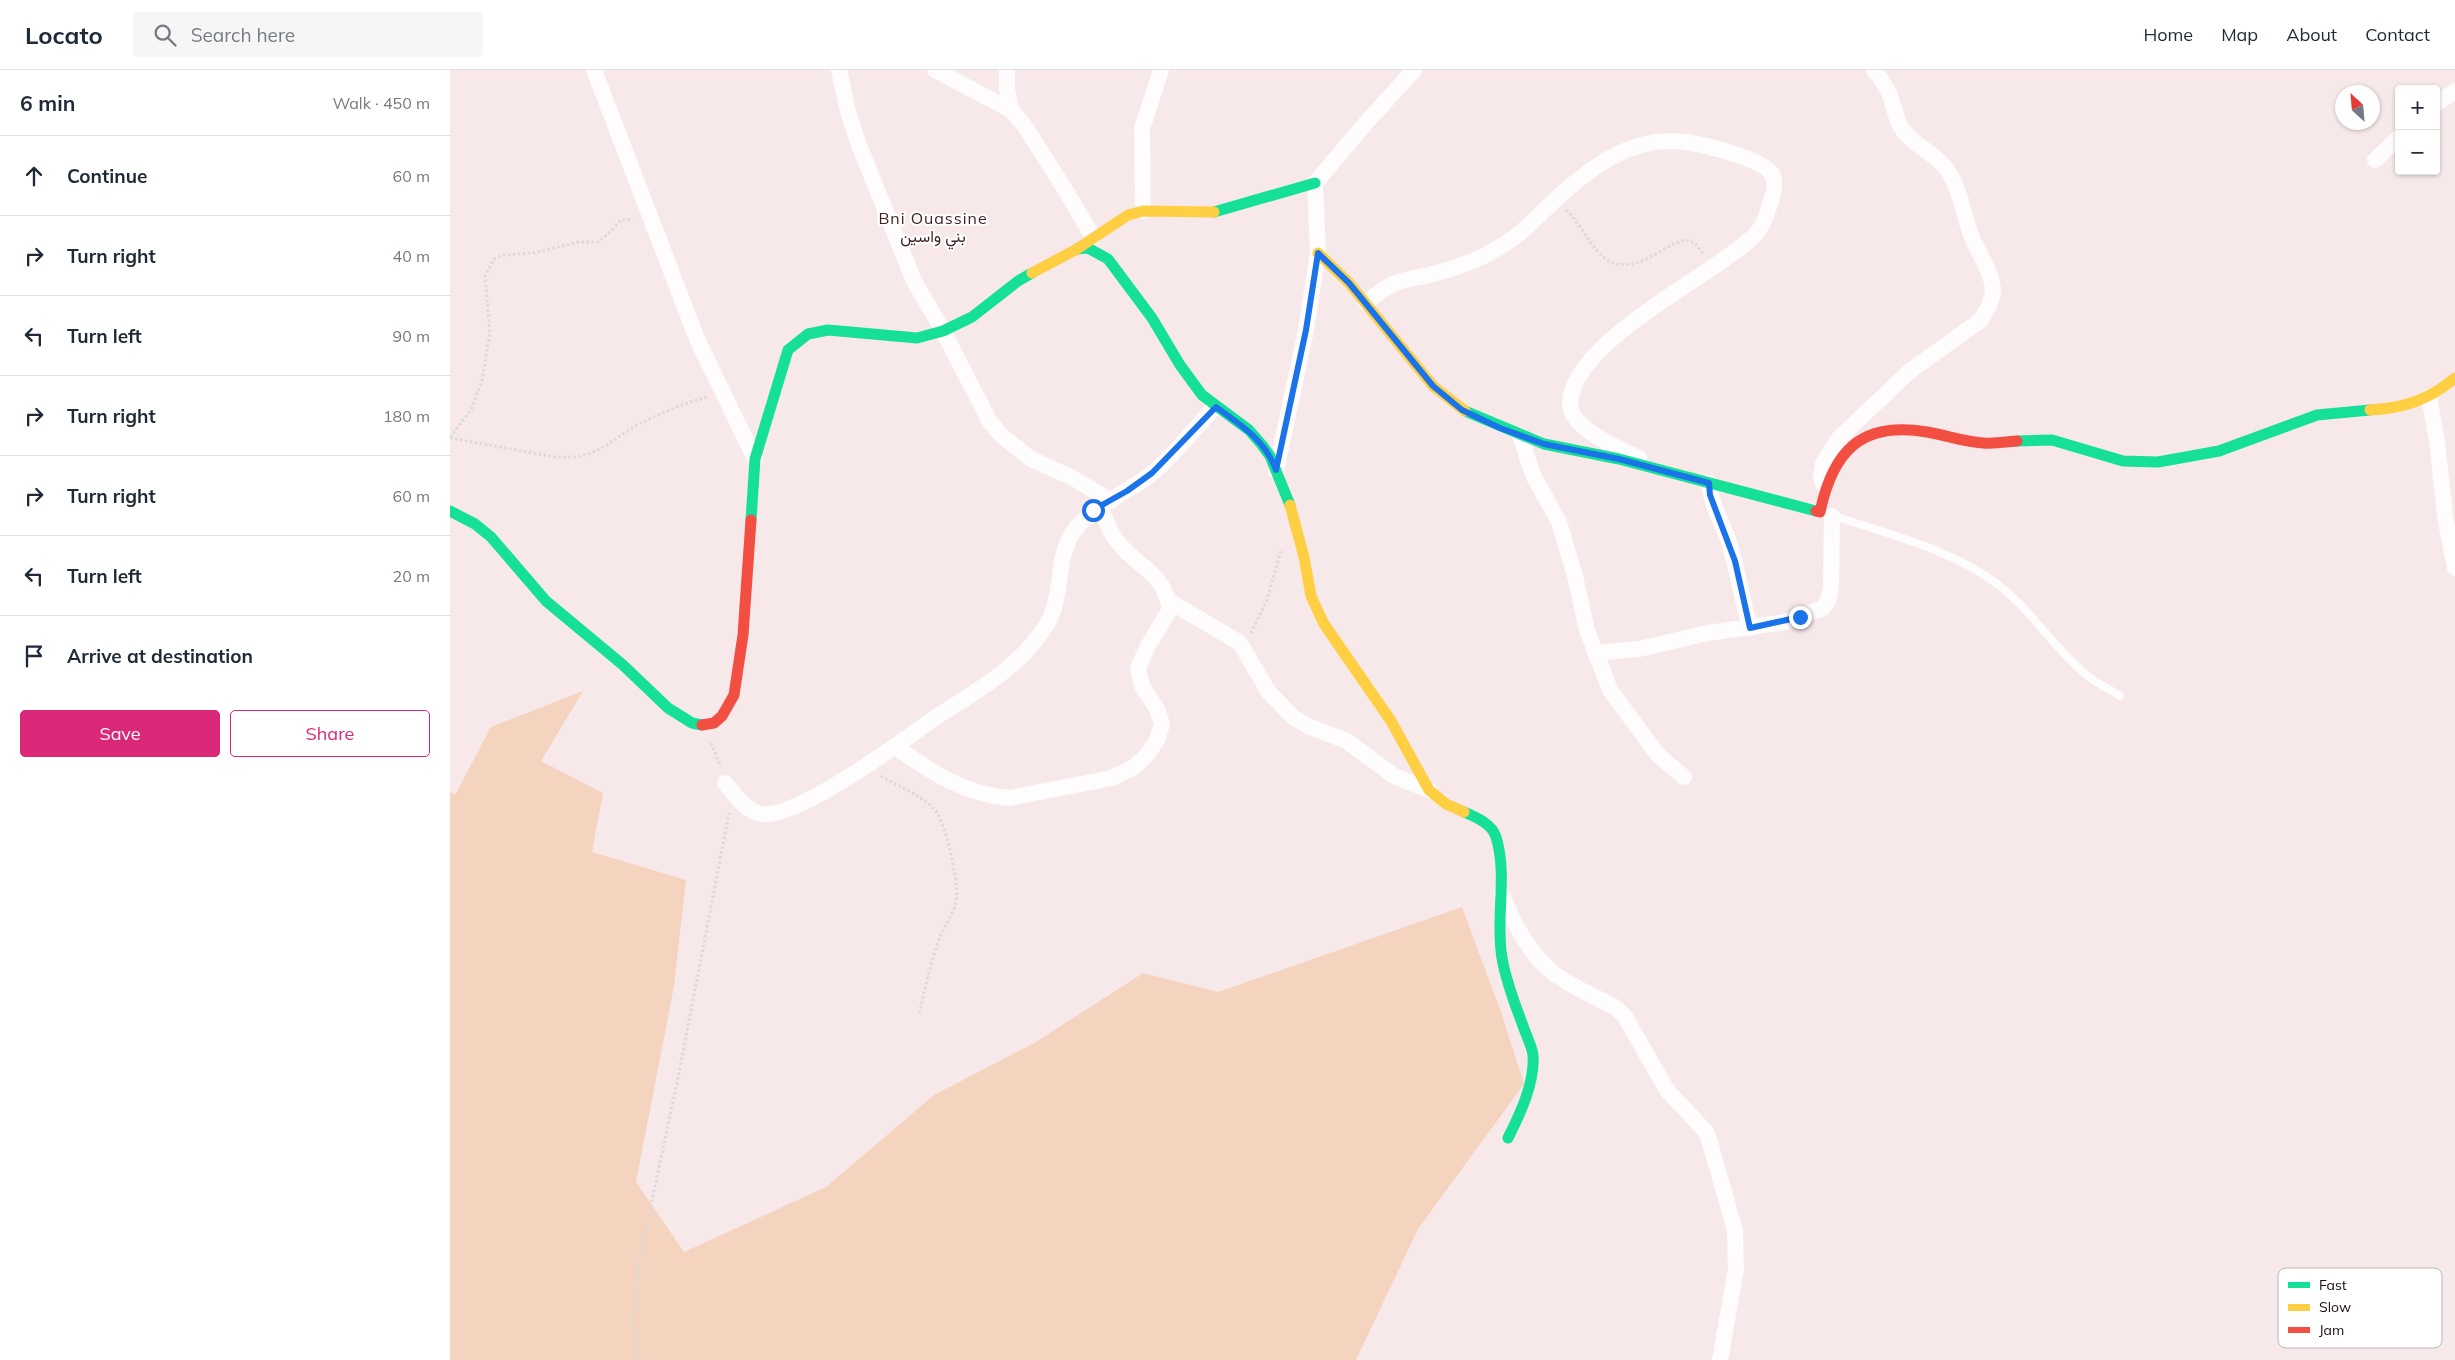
<!DOCTYPE html>
<html lang="en">
<head>
<meta charset="utf-8">
<style>
	body { margin:0; font-family:Mulish,Vazirmatn,sans-serif; background:#f6f6f7; color:#1f2937 }
	.controls { position:absolute; right:15px; top:15px; display:grid; overflow:hidden; border-radius:5px; box-shadow:0 1px 4px #0004 }
	.controls button { width:45px; height:45px; display:grid; place-items:center; padding:0; border:0; border-bottom:1px solid #e0e1e3; background:#fff; color:#1f2937; font:25px sans-serif }
	.compass { position:absolute; left:1885px; top:15px; width:45px; height:45px; border-radius:50%; background:#fff; box-shadow:0 1px 4px #0004; rotate:334deg }
	.stop { position:absolute; width:15px; height:15px; margin:-11px; border:4px solid #1a73e8; border-radius:50%; background:#fff }
	.stop.end { background:#1a73e8; border-color:#fff; box-shadow:0 1px 5px #0008 }
	.list { margin:0; padding:0; list-style:none }
	h2 { display:flex; justify-content:space-between; align-items:center; height:65px; margin:0; padding:0 20px; font-size:21px }
	h2 small { font-size:16px; font-weight:400; color:#747a83 }
	.list li { display:grid; grid-template-columns:32px 1fr auto; gap:15px; align-items:center; box-sizing:border-box; height:80px; padding:0 20px; border-top:1px solid #e0e1e3 }
	.list b { display:block; font-size:19px; white-space:nowrap }
	.list em { font-size:16px; font-style:normal; color:#747a83 }
	.actions { display:flex; gap:10px; padding:15px 20px }
	.actions a { flex:1; padding:11px 0; border:1px solid #db2777; border-radius:5px; text-align:center; font-size:18px; color:#db2777 }
	.actions .main { background:#db2777; color:#fff }
	.icon { flex:none; width:28px; height:28px; fill:none; stroke:currentColor; stroke-width:2; stroke-linecap:round; stroke-linejoin:round }
	.map { position:relative; flex:none; width:2005px; height:1290px; overflow:hidden }
	header { display:flex; align-items:center; gap:30px; box-sizing:border-box; height:70px; padding:0 25px; background:#fff; border-bottom:1px solid #e0e1e3 }
	header strong { font-size:24px }
	nav { display:flex; gap:28px; margin-inline-start:auto; font-size:18px }
	.search { width:350px; height:45px; background:#f6f6f7; display:flex; align-items:center; gap:12px; box-sizing:border-box; padding:0 18px; border-radius:5px; color:#747a83; font-size:19px }
	main { display:flex }
	aside { flex:1; background:#fff }
	.map>svg:first-child { display:block }
	.green { fill:#f4d3bf }
	.lines { fill:none; stroke-linecap:round; stroke-linejoin:round }
	.path { stroke:#ded9d9; stroke-width:3; stroke-dasharray:2.5 2.5; stroke-linecap:butt }
	.lane { stroke:#fefcfc; stroke-width:8 }
	.street { stroke:#fefcfc; stroke-width:16 }
	.fast { stroke:#16e098; stroke-width:11 }
	.slow { stroke:#ffcf43; stroke-width:11 }
	.jam { stroke:#f24e42; stroke-width:11 }
	.route { stroke:#1a73e8; stroke-width:6 }
	.labels { text-anchor:middle; stroke-width:4; stroke-linejoin:round; paint-order:stroke }
	.quarter-label { font-size:16px; letter-spacing:1px; fill:#412225; stroke:#fff }
	.key { fill:#fff; stroke:#bbb6b7; stroke-width:1 }
	.key-label { font-size:14px; fill:#1b0d0e }
</style>
</head>
<body>
<header>
<strong>Locato</strong>
<div class="search"><svg class="icon" aria-label="search" viewBox="0 0 24 24"><circle cx="10" cy="10" r="6"/><path d="M15 15l6 6"/></svg>Search here</div>
<nav><a>Home</a><a>Map</a><a>About</a><a>Contact</a></nav>
</header>
<main>
<aside>
<h2>6 min<small>Walk · 450 m</small></h2>
<ul class="list">
<li><svg class="icon" aria-label="ahead" viewBox="0 0 24 24"><path d="M12 20V5M6 11l6-6 6 6"/></svg><div><b>Continue</b></div><em>60 m</em></li>
<li><svg class="icon" aria-label="right" viewBox="0 0 24 24"><path d="M7 20v-9h11M14 6l5 5-5 5"/></svg><div><b>Turn right</b></div><em>40 m</em></li>
<li><svg class="icon" aria-label="left" viewBox="0 0 24 24"><path d="M17 20v-9H6M10 6l-5 5 5 5"/></svg><div><b>Turn left</b></div><em>90 m</em></li>
<li><svg class="icon" aria-label="right" viewBox="0 0 24 24"><path d="M7 20v-9h11M14 6l5 5-5 5"/></svg><div><b>Turn right</b></div><em>180 m</em></li>
<li><svg class="icon" aria-label="right" viewBox="0 0 24 24"><path d="M7 20v-9h11M14 6l5 5-5 5"/></svg><div><b>Turn right</b></div><em>60 m</em></li>
<li><svg class="icon" aria-label="left" viewBox="0 0 24 24"><path d="M17 20v-9H6M10 6l-5 5 5 5"/></svg><div><b>Turn left</b></div><em>20 m</em></li>
<li><svg class="icon" aria-label="arrive" viewBox="0 0 24 24"><path d="M6 21V4h12l-3 4 3 4H6"/></svg><div><b>Arrive at destination</b></div></li>
</ul>
<div class="actions"><a class="main">Save</a><a>Share</a></div>
</aside>
<div class="map">
<svg width="2005" height="1290" viewBox="0 0 2005 1290">
	<rect width="100%" height="100%" fill="#f7e9ea"/>
	<!-- green -->
	<polygon class="green" points="133,621 91,691 153,723 142,782 236,810 224,916 186,1112 234,1182 376,1117 484,1025 586,972 693,903 768,922 1012,837 1051,942 1074,1014 968,1159 906,1290 0,1290 0,722 5,725 41,657"/>
	<g class="lines">
		<!-- path -->
		<g class="path">
			<path d="M1116,140C1143,166 1149,209 1194,190C1208,184 1221,173 1236,170L1245,173L1254,185"/>
			<polyline points="0,367 21,340 32,311 40,263 35,206 44,189 53,185 83,183 129,172 148,172 159,163 171,150 183,149"/>
			<path d="M0,368L105,387C148,390 155,373 189,354C211,343 234,333 258,327"/>
			<polyline points="801,563 817,530 831,480"/>
			<polyline points="261,673 271,697"/>
			<path d="M431,706C446,715 471,725 483,738C496,750 507,807 507,825C506,843 493,856 488,872C480,896 474,921 469,946"/>
			<polyline points="188,1290 183,1254 189,1191 227,1013 279,743"/>
		</g>
		<!-- lane -->
		<path class="lane" d="M1381,445C1435,463 1501,479 1547,514C1582,540 1604,579 1638,606C1647,614 1660,619 1670,626"/>
		<!-- street -->
		<g class="street">
			<polyline points="144,0 247,269 305,389"/>
			<polyline points="389,0 398,42 409,75 464,211 493,261 540,352 552,366 581,389 623,408 661,431"/>
			<polyline points="485,0 561,40 574,55 616,121 643,167"/>
			<polyline points="557,0 557,19 561,40"/>
			<polyline points="1986,34 2005,21"/>
			<polyline points="1925,90 1949,67"/>
			<polyline points="693,141 692,59 711,0"/>
			<path d="M916,233C946,207 951,212 987,203C1014,196 1044,183 1066,166C1080,156 1092,142 1105,130C1142,96 1183,65 1236,72C1255,75 1311,88 1322,104C1327,112 1323,126 1320,134C1317,145 1313,157 1305,165C1262,207 1123,270 1120,333C1119,358 1170,379 1189,388"/>
			<polyline points="1979,327 1987,371 1995,446 2005,498"/>
			<polyline points="1070,365 1083,405 1109,452 1125,506 1137,560 1160,620 1208,685 1234,707"/>
			<polyline points="826,401 856,260 868,183 865,113 915,54 964,0"/>
			<path d="M1259,413C1261,435 1273,454 1280,475C1288,502 1292,530 1300,558"/>
			<path d="M1373,414L1371,406L1373,393L1389,368L1460,301L1531,250C1536,242 1542,232 1543,222C1543,203 1529,185 1522,168C1513,145 1511,118 1495,97C1483,82 1463,75 1452,59C1445,48 1444,35 1439,23C1435,15 1430,7 1424,0"/>
			<polyline points="719,531 790,573 818,621 843,647 858,656 897,671 944,706 979,720"/>
			<polyline points="1145,583 1189,579 1258,563 1335,552 1373,538 1378,531 1381,518 1382,446"/>
			<path d="M446,677C479,701 516,725 559,728L662,708L684,697L696,686L707,670L712,654L707,639L692,616L688,598L698,576L720,539C713,500 688,499 667,471C659,461 655,448 650,436"/>
			<path d="M275,713C285,725 295,741 312,744C347,749 451,672 482,650C516,627 558,605 584,572C590,564 599,553 602,544C613,515 606,482 627,457C647,434 676,423 700,405C724,386 744,359 765,337"/>
			<path d="M1052,824C1063,853 1078,882 1102,902C1121,917 1145,926 1166,938L1174,945L1217,1020L1257,1063L1277,1132L1285,1161L1286,1199L1270,1290"/>
		</g>
		<!-- fast -->
		<g class="fast">
			<polyline points="764,142 865,113"/>
			<polyline points="627,179 638,178 658,189 702,248 730,295 752,325 799,360 812,375 820,386 840,435"/>
			<polyline points="1015,341 1094,374 1169,389 1366,441"/>
			<polyline points="1567,371 1602,370 1673,391 1708,392 1769,381 1867,345 1920,340"/>
			<polyline points="0,441 25,454 41,467 96,531 173,595 218,638 242,653 252,655"/>
			<polyline points="301,450 305,389 338,280 358,264 378,260 467,268 493,261 522,247 568,211 582,203"/>
			<path d="M1014,742C1026,747 1042,754 1046,767C1058,806 1045,848 1052,888C1056,912 1065,934 1073,956C1076,965 1082,976 1083,985C1085,1013 1070,1044 1058,1068"/>
		</g>
		<!-- slow -->
		<g class="slow">
			<polyline points="868,183 899,213 983,316 1015,341"/>
			<polyline points="582,203 627,179 678,145 693,141 764,142"/>
			<path d="M1920,340C1954,338 1979,330 2005,308"/>
			<polyline points="840,435 854,487 861,526 874,554 941,651 979,720 996,734 1014,742"/>
		</g>
		<!-- jam -->
		<g class="jam">
			<path d="M1366,441L1370,442C1383,381 1411,351 1477,362C1495,365 1514,372 1533,373C1544,374 1556,372 1567,371"/>
			<polyline points="252,655 264,653 272,646 284,625 293,565 301,450"/>
		</g>
	</g>
	<g class="lines">
		<!-- route -->
		<path class="route" d="M643,440L677,421L702,403L766,337C791,355 815,370 826,400L856,260L868,183L899,213L983,316L1012,340L1050,358L1094,374L1169,389L1259,413L1260,425L1285,491L1300,558L1350,547"/>
	</g>
	<g class="labels">
		<!-- quarter labels -->
		<g class="quarter-label">
			<text x="483" y="154">Bni Ouassine<tspan x="483" dy="18">بني واسين</tspan></text>
		</g>
	</g>
	<!-- legend -->
	<rect x="1828" y="1198" width="164" height="80" rx="8" class="key"/>
	<rect x="1838" y="1212" width="22" height="6" fill="#16e098"/>
	<rect x="1838" y="1234" width="22" height="7" fill="#ffcf43"/>
	<rect x="1838" y="1257" width="22" height="6" fill="#f24e42"/>
	<g class="key-label">
		<text x="1869" y="1220">Fast</text>
		<text x="1869" y="1242">Slow</text>
		<text x="1869" y="1265">Jam</text>
	</g>
</svg>
<div class="controls">
<button>+</button>
<button>−</button>
</div>
<svg class="compass" viewBox="-18 -18 36 36"><path d="M0-13l5 13h-10z" fill="#e53935"/><path d="M0 13l5-13h-10z" fill="#747a83"/></svg>
<div class="stop" style="left:643px;top:440px"></div>
<div class="stop end" style="left:1350px;top:547px"></div>
</div>
</main>
</body>
</html>
